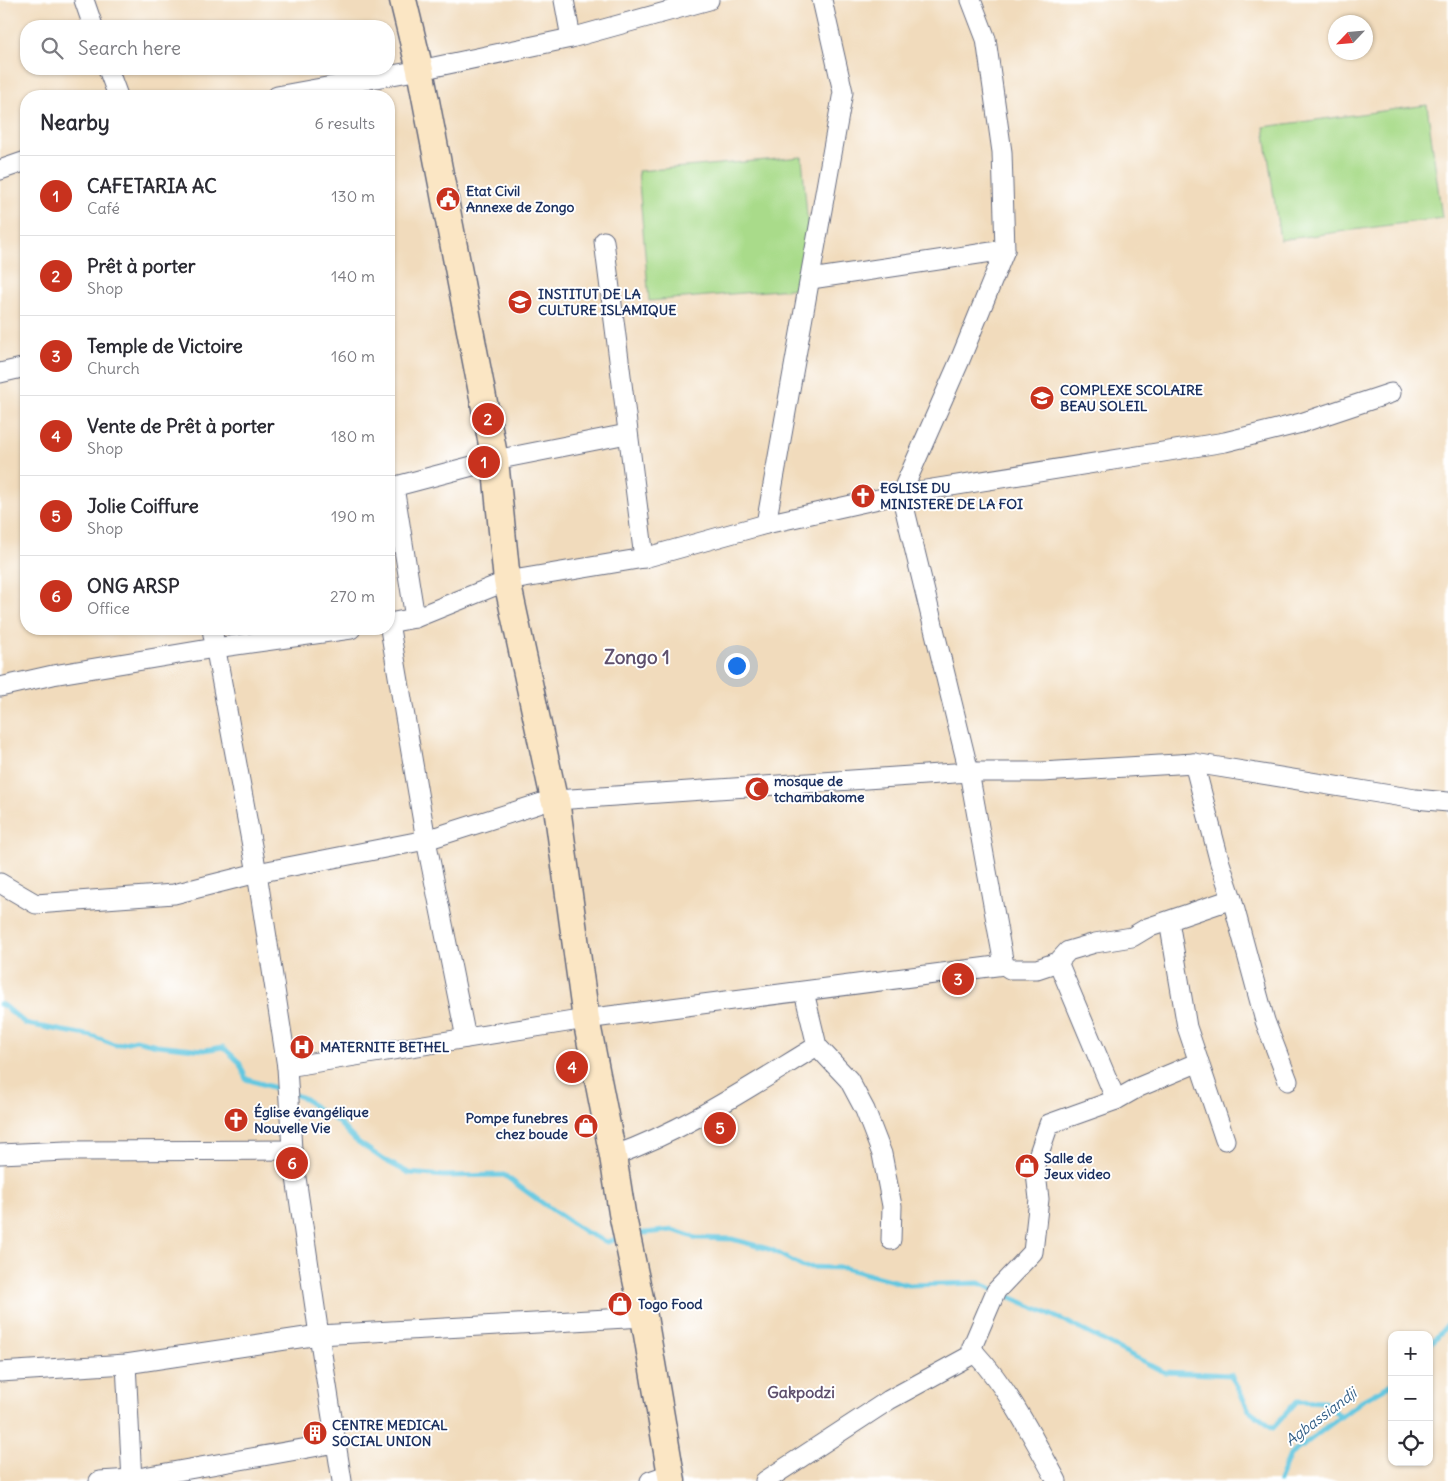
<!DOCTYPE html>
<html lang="en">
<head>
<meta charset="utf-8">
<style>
	body { margin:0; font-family:Delius,sans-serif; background:#f2f2f3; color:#2b2b33 }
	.controls { position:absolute; right:15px; bottom:15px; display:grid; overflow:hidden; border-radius:10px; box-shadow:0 1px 4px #0004 }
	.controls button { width:45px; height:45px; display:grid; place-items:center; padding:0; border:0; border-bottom:1px solid #e1e1e2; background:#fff; color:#2b2b33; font:25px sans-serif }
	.compass { position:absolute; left:1328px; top:15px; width:45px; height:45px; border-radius:50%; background:#fff; box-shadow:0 1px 4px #0004; rotate:244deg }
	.you { position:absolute; left:736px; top:665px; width:18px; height:18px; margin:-12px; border:4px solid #fff; border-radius:50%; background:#1a73e8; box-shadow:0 0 0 8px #1a73e833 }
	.badge { display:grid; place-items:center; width:32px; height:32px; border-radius:50%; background:#c8321e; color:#fff; font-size:16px; font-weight:700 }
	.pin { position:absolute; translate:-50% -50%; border:2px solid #fff; box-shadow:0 1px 5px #0006 }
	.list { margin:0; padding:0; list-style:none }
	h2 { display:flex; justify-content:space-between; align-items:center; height:65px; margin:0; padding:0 20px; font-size:21px }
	h2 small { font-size:16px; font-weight:400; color:#7c7c81 }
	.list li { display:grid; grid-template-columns:32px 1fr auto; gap:15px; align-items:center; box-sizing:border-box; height:80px; padding:0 20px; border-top:1px solid #e1e1e2 }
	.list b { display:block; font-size:19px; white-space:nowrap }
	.list p { margin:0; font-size:16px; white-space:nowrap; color:#7c7c81 }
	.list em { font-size:16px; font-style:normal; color:#7c7c81 }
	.icon { flex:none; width:28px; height:28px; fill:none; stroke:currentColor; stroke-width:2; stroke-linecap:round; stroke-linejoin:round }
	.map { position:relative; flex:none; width:1448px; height:1481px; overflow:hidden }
	.search { position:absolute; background:#fff; box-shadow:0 1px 4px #0004; left:20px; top:20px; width:375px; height:55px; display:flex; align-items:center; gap:12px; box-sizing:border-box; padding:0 18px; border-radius:20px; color:#7c7c81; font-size:19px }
	.panel { position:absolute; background:#fff; box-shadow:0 1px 4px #0004; left:20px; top:90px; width:375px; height:545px; border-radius:20px }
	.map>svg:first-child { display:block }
	.green { fill:#a9db8a; stroke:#628574 }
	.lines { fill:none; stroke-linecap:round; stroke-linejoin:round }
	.stream { stroke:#63c7e0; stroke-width:5 }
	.street-casing { stroke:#666b7f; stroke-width:21 }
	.secondary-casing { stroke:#666b7f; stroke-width:29 }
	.street { stroke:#fff; stroke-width:19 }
	.secondary { stroke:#fbe6c4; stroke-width:26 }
	.labels { text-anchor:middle; stroke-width:4; stroke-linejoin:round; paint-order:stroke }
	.poi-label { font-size:14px; font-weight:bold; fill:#1b2f5e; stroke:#fff; text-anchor:start }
	.water-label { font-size:15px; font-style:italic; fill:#315d85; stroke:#fff }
	.quarter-label { font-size:16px; font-weight:bold; fill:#5f506d; stroke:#fff }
	.district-label { font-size:19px; font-weight:bold; fill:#5f506d; stroke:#fff }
</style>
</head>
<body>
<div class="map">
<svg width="1448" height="1481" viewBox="0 0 1448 1481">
	<rect width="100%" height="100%" fill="#fff"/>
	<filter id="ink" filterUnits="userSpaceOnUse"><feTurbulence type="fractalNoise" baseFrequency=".02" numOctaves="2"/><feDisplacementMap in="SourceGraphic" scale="10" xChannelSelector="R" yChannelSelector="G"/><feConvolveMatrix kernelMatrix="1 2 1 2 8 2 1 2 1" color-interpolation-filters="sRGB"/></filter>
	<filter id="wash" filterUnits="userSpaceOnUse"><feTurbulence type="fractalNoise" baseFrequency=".0096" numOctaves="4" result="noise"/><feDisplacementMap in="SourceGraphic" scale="20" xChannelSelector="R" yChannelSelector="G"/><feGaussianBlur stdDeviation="1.12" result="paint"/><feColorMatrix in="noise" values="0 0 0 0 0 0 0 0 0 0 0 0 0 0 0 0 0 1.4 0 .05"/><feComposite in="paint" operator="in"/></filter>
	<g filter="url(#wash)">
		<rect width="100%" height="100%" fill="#f1dbbc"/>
		<!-- green -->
		<g class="green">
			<polygon points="1427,105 1442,218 1280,240 1264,127"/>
			<polygon points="802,157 813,287 649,301 638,171"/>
		</g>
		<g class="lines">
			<!-- stream -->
			<g class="stream">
				<polyline points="0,1004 6,1007 26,1024 92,1036 116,1045 136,1040 157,1045 204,1050 223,1047 239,1062 246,1079 285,1091"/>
				<polyline points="293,1094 306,1099 314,1107 337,1121 355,1140 384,1160 409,1173 444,1176 504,1175 538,1200 585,1232 607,1242 620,1238"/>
				<polyline points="635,1234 673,1230 696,1238 732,1239 772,1250 803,1267 844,1268 909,1285 979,1283 1065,1321 1164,1372 1231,1375 1249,1410 1273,1428 1297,1401 1325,1402 1340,1417"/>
				<polyline points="1429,1346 1448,1324"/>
				<polyline points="1279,1481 1290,1455 1363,1400 1392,1384"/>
			</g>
		</g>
	</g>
	<g filter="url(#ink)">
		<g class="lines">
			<defs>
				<g id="street">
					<polyline points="84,0 93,26"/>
					<polyline points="564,0 571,38"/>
					<polyline points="971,0 986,39 1002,152 1005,250 960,360 901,494 969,772 1004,965"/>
					<polyline points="108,69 118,96"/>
					<polyline points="277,96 420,70 571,38 709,0"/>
					<polyline points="0,170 26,161"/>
					<polyline points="604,241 644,558"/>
					<polyline points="811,279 1005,250"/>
					<polyline points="0,373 26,367"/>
					<polyline points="394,487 415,618"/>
					<polyline points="389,488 495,460 627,434"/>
					<polyline points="766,524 843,92 822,0"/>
					<polyline points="389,623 415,618 507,581 644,558 766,524 901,494 1225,442 1301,423 1391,393"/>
					<polyline points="389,623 426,840 466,1038"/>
					<polyline points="212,629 257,873 287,1067 292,1150 319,1335 342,1481"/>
					<polyline points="0,687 53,675 215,648 351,629"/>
					<polyline points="1194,763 1220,863 1232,899 1265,1021 1288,1081"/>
					<polyline points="556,800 969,772 1042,772 1194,763 1415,799 1448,802"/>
					<polyline points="0,883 36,904 174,894 257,873 426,840 554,799"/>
					<polyline points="1169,921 1187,1027 1225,1140"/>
					<polyline points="1058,962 1116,1100"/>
					<polyline points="804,992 817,1046 849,1080 865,1110 882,1154 892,1206 891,1240"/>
					<polyline points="287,1067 586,1019 1004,965 1010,969 1037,969 1058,962 1068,951 1095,943 1132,937 1147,928 1232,899"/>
					<polyline points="0,1154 66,1151 292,1150"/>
					<path d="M613,1156C686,1130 751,1086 817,1046"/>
					<polyline points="975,1353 972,1347 996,1291 1033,1252 1039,1199 1035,1165 1049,1124 1116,1100 1139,1087 1199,1062"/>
					<polyline points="126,1364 132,1481"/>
					<polyline points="0,1372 126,1364 319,1335 644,1317"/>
					<polyline points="99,1481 132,1479 336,1443"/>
					<polyline points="650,1481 670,1474"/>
					<path d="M765,1481L889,1400L975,1353C1010,1391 1032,1436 1057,1481"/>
				</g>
				<polyline id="secondary" points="403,0 420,70 495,460 507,581 554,799 556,800 586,1019 613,1156 622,1213 644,1317 672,1481"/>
			</defs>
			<!-- street casing -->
			<use href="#street" class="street-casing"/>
			<!-- secondary casing -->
			<use href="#secondary" class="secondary-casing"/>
			<!-- street -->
			<use href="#street" class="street"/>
			<!-- secondary -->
			<use href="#secondary" class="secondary"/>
		</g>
	</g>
	<!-- icons -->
	<defs>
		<symbol id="civic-disc" viewBox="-11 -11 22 22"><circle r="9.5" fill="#c8321e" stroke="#fff"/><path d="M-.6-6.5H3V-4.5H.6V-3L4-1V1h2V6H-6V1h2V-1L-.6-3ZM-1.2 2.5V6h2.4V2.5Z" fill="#fff"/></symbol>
		<symbol id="school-disc" viewBox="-11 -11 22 22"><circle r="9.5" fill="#c8321e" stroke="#fff"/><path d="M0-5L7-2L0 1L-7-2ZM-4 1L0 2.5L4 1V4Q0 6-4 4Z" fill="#fff"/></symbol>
		<symbol id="church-disc" viewBox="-11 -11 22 22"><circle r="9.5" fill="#c8321e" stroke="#fff"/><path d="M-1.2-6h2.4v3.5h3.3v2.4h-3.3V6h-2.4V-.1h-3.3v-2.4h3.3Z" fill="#fff"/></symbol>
		<symbol id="mosque-disc" viewBox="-11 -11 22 22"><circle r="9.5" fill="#c8321e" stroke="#fff"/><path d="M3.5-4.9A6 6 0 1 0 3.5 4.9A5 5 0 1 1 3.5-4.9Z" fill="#fff"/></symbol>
		<symbol id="hospital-disc" viewBox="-11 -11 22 22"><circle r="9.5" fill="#c8321e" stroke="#fff"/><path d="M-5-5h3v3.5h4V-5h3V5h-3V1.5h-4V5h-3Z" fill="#fff"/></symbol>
		<symbol id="shop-disc" viewBox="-11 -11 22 22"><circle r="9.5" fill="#c8321e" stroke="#fff"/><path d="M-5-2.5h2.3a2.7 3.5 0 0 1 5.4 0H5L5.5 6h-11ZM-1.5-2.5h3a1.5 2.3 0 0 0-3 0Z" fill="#fff"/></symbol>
		<symbol id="building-disc" viewBox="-11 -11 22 22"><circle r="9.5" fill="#c8321e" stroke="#fff"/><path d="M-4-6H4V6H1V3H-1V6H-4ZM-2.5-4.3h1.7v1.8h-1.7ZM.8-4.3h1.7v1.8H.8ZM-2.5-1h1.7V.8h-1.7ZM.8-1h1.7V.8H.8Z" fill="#fff"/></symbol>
	</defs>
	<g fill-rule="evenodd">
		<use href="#civic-disc" x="434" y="185" width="28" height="28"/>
		<use href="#school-disc" x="506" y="288" width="28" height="28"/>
		<use href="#school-disc" x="1028" y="384" width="28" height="28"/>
		<use href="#church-disc" x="849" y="482" width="28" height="28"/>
		<use href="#mosque-disc" x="743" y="775" width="28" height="28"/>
		<use href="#hospital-disc" x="288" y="1033" width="28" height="28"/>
		<use href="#church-disc" x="222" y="1106" width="28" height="28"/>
		<use href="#shop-disc" x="572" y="1112" width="28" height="28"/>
		<use href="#shop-disc" x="1013" y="1152" width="28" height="28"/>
		<use href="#shop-disc" x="606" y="1290" width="28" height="28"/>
		<use href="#building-disc" x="301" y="1419" width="28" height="28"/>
	</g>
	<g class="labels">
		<!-- poi labels -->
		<g class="poi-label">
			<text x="466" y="196">Etat Civil<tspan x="466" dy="16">Annexe de Zongo</tspan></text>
			<text x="538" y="299">INSTITUT DE LA<tspan x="538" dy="16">CULTURE ISLAMIQUE</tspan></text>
			<text x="1060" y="395">COMPLEXE SCOLAIRE<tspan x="1060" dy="16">BEAU SOLEIL</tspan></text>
			<text x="880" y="493">EGLISE DU<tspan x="880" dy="16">MINISTERE DE LA FOI</tspan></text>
			<text x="774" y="786">mosque de<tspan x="774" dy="16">tchambakome</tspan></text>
			<text x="320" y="1052">MATERNITE BETHEL</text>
			<text x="254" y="1117">Église évangélique<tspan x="254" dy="16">Nouvelle Vie</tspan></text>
			<text x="568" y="1123" text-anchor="end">Pompe funebres<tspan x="568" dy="16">chez boude</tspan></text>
			<text x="1044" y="1163">Salle de<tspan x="1044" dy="16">Jeux video</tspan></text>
			<text x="638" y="1309">Togo Food</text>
			<text x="332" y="1430">CENTRE MEDICAL<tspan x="332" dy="16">SOCIAL UNION</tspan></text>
		</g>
		<!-- water labels -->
		<g class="water-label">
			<text transform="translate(1321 1417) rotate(-37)" y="5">Agbassiandji</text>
		</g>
		<!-- quarter labels -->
		<g class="quarter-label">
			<text x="801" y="1398">Gakpodzi</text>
		</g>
		<!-- district labels -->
		<g class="district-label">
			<text x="637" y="664">Zongo 1</text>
		</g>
	</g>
</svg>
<div class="controls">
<button>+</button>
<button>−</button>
<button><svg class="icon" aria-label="locate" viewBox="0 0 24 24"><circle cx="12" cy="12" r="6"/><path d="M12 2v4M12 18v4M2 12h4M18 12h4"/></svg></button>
</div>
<svg class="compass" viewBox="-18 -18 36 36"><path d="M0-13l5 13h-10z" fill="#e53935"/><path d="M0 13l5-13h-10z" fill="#7c7c81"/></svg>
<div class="you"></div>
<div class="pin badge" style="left:484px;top:462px">1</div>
<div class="pin badge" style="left:488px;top:419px">2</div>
<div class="pin badge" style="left:958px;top:979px">3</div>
<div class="pin badge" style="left:572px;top:1067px">4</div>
<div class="pin badge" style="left:720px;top:1128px">5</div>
<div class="pin badge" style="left:292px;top:1163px">6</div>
<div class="search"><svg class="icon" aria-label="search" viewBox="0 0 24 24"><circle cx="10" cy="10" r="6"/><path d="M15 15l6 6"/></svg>Search here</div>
<section class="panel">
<h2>Nearby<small>6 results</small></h2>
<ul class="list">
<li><span class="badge">1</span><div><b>CAFETARIA AC</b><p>Café</p></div><em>130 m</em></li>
<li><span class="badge">2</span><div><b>Prêt à porter</b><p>Shop</p></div><em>140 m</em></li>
<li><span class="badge">3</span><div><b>Temple de Victoire</b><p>Church</p></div><em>160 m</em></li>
<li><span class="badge">4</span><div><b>Vente de Prêt à porter</b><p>Shop</p></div><em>180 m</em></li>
<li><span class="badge">5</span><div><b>Jolie Coiffure</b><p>Shop</p></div><em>190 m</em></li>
<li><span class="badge">6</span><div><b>ONG ARSP</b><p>Office</p></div><em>270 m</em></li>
</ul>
</section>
</div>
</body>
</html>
